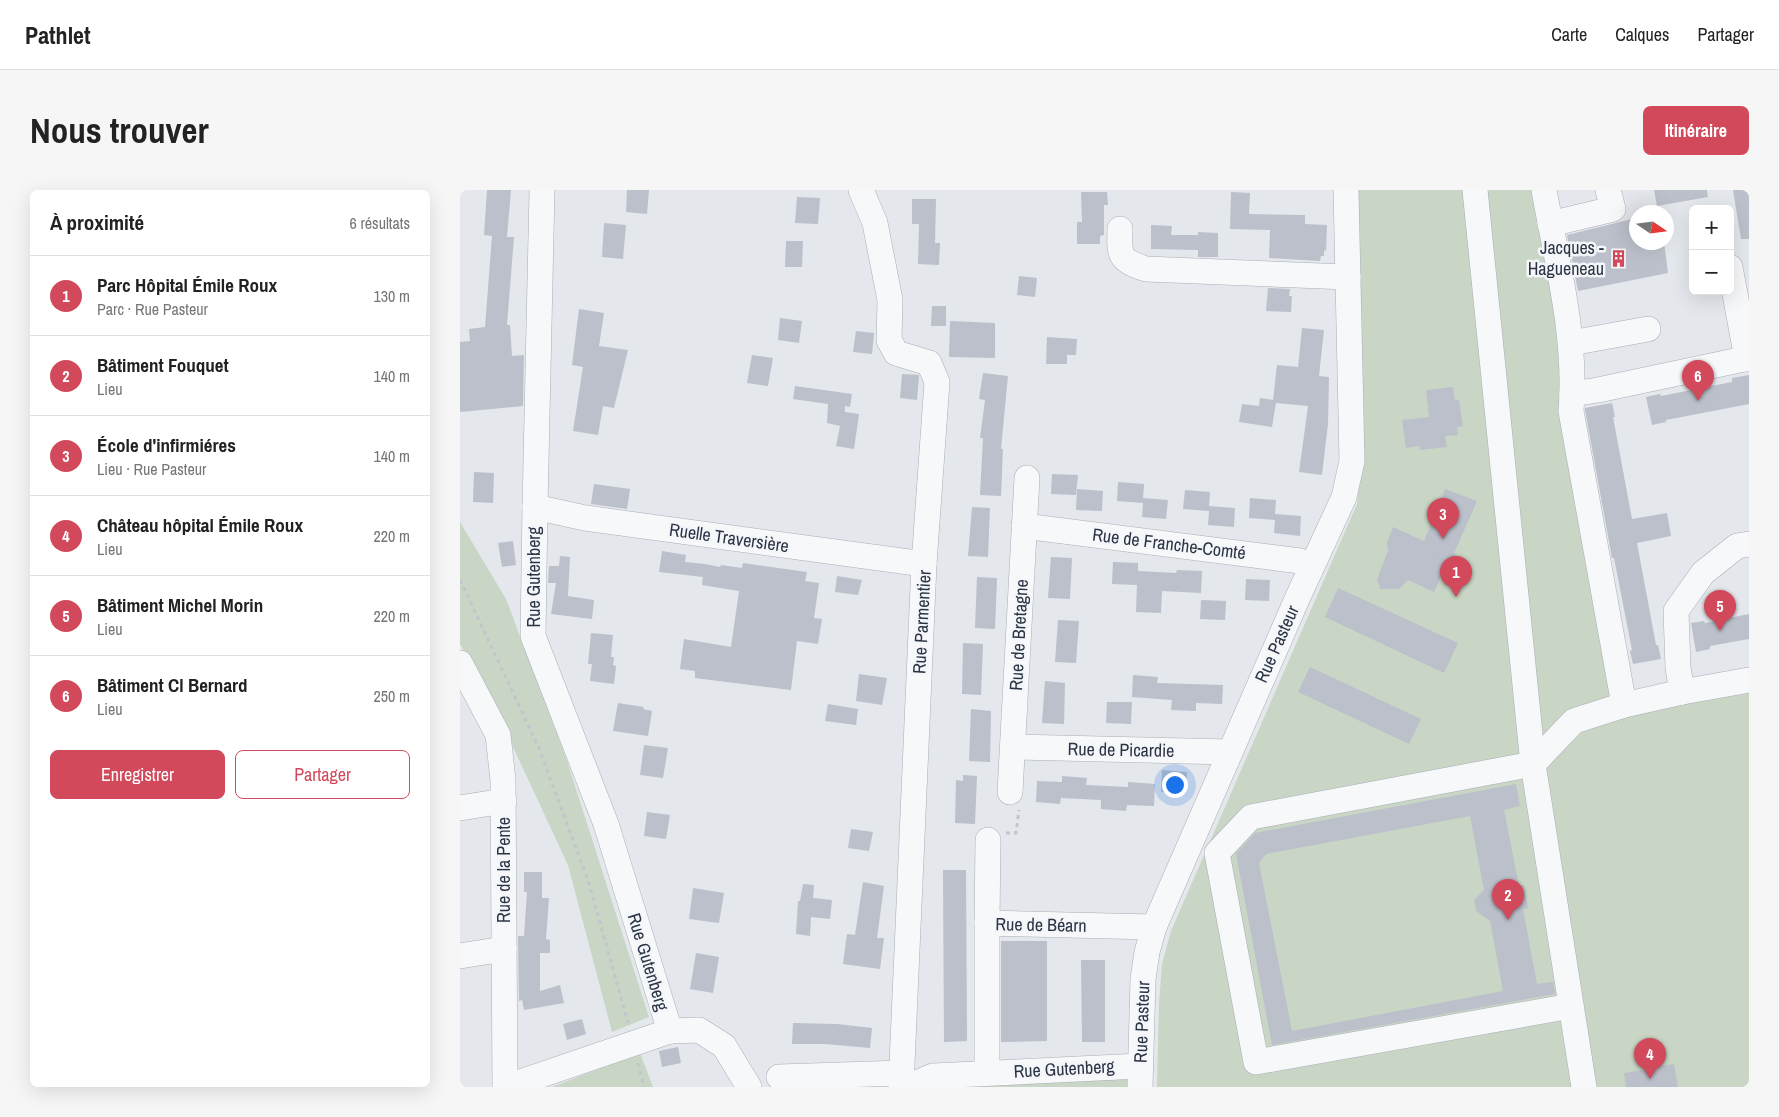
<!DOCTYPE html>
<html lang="fr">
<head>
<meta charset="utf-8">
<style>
	body { margin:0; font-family:"Archivo Narrow",sans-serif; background:#f6f6f6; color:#222 }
	.controls { position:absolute; right:15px; top:15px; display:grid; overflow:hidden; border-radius:8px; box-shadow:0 5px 20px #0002 }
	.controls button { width:45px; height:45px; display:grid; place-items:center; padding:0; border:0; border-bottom:1px solid #e0e0e0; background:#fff; color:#222; font:25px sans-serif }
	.compass { position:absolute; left:1169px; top:15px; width:45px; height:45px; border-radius:50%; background:#fff; box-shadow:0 5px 20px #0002; rotate:103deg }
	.you { position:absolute; left:714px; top:594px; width:18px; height:18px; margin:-12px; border:4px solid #fff; border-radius:50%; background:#1a73e8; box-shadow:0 0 0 8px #1a73e833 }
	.badge { display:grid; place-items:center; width:32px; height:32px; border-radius:50%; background:#d1495b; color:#fff; font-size:16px; font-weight:700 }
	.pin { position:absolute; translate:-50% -41px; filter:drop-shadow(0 1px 2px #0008) }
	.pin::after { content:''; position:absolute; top:26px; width:18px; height:15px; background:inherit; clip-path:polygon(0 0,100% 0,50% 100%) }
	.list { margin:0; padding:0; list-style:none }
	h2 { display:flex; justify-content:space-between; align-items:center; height:65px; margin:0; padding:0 20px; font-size:21px }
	h2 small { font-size:16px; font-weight:400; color:#767676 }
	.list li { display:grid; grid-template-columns:32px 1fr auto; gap:15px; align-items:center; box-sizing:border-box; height:80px; padding:0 20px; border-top:1px solid #e0e0e0 }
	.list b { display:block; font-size:19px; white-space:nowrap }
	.list p { margin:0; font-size:16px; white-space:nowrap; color:#767676 }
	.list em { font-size:16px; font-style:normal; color:#767676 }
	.actions { display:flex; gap:10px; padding:15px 20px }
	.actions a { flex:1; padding:11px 0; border:1px solid #d1495b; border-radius:8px; text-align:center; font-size:18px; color:#d1495b }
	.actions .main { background:#d1495b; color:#fff }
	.map { position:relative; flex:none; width:1289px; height:897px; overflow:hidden; border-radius:8px }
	header { display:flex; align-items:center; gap:30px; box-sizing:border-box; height:70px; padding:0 25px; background:#fff; border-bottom:1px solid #e0e0e0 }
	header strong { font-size:24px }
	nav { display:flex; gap:28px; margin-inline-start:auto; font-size:18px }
	.intro { display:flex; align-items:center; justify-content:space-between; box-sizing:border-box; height:120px; padding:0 30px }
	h1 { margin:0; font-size:35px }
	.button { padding:12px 22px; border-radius:8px; background:#d1495b; color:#fff; font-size:18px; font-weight:700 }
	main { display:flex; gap:30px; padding:0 30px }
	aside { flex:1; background:#fff; border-radius:8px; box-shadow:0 5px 20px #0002 }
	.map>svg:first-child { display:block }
	.green { fill:#c9d6c5 }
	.building { fill:#bbc0ca; fill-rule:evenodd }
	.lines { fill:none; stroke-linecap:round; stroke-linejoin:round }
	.minor-casing { stroke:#a9aeb7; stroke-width:26 }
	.path { stroke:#c2c5cb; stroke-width:3; stroke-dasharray:4 4; stroke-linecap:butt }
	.minor { stroke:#f7f8fa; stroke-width:25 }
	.labels { text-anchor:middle; stroke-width:5; stroke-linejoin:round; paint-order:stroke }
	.poi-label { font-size:18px; fill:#2b3445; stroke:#f4f6f9; text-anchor:end }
	.street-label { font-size:18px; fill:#2b3445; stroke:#f4f6f9 }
</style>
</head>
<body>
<header>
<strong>Pathlet</strong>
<nav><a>Carte</a><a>Calques</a><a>Partager</a></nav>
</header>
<div class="intro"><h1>Nous trouver</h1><a class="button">Itinéraire</a></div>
<main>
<aside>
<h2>À proximité<small>6 résultats</small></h2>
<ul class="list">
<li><span class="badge">1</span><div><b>Parc Hôpital Émile Roux</b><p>Parc · Rue Pasteur</p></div><em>130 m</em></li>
<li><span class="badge">2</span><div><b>Bâtiment Fouquet</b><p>Lieu</p></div><em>140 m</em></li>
<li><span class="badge">3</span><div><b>École d'infirmiéres</b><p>Lieu · Rue Pasteur</p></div><em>140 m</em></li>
<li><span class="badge">4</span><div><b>Château hôpital Émile Roux</b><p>Lieu</p></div><em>220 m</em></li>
<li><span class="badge">5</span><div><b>Bâtiment Michel Morin</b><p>Lieu</p></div><em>220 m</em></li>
<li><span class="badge">6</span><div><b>Bâtiment Cl Bernard</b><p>Lieu</p></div><em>250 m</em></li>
</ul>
<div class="actions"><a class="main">Enregistrer</a><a>Partager</a></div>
</aside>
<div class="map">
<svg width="1289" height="897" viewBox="0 0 1289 897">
	<rect width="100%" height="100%" fill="#e4e7ec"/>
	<!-- green -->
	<g class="green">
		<polygon points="893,0 1072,0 1102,162 1158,526 1289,500 1289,897 697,897 699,813 702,774 711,741 897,314 900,281"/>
		<polygon points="0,332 46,409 107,571 189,827 152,842 108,675 26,499 0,454"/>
		<polygon points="180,863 193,897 92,897"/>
		<polygon points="680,876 680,897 447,897"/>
	</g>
	<!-- building -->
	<g class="building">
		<polygon points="27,0 51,0 47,47 54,47 47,135 50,135 52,166 64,165 63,216 0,222 0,152 10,151 9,139 25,137 32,46 24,45"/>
		<polygon points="167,0 189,0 187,24 166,22"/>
		<polygon points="1194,0 1247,0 1248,7 1197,16"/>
		<polygon points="1273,0 1289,0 1289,49 1281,49"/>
		<polygon points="621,2 647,2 648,15 644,15 644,45 640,46 640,54 617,54 617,32 622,32"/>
		<polygon points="771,2 790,3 789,24 845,25 845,34 867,35 866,61 864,60 864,66 861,66 860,71 809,68 810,40 770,39"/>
		<polygon points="337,7 360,8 358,34 335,33"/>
		<polygon points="452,9 476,9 475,53 480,53 479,75 458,74 459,34 452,34"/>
		<polygon points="1176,28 1176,52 1204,52 1208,83 1118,101 1107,45"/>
		<polygon points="144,33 166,35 163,69 142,67"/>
		<polygon points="691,35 712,36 711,45 738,45 738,42 758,43 758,67 738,67 738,60 691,59"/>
		<polygon points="326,51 343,51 342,77 325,77"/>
		<polygon points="559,86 577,88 575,107 557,105"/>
		<polygon points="808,98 830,99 829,106 832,106 831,122 806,121"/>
		<polygon points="472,116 486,116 486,136 471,136"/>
		<polygon points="119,119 144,123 139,156 168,160 154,218 143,216 138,245 113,241 123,177 112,175"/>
		<polygon points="320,128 342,131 339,153 318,150"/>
		<polygon points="490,131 535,133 535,168 489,167"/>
		<polygon points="842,138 864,140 859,186 869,187 868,234 862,285 839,282 848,216 816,213 812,237 779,232 782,214 799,216 800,208 813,210 817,175 838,177"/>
		<polygon points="396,141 414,143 412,164 393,162"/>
		<polygon points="587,147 617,149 616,165 607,165 607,174 586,174"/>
		<polygon points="292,165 313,168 308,196 287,193"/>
		<polygon points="523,183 548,186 541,259 543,259 541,306 520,305 523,248 520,248 525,210 519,209"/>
		<polygon points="442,184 459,185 457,210 440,208"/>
		<polygon points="1289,185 1289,214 1206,230 1206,232 1192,235 1186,207 1200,204 1201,206 1272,192 1272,188"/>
		<polygon points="335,196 392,204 390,217 385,216 385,222 399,224 394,259 376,256 380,236 367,233 368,214 333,209"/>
		<polygon points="993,197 995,210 999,210 1003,236 997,237 998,245 985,246 987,257 960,260 959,256 946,258 942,230 969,227 966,200"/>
		<polygon points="1152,213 1155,227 1153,227 1172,329 1207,323 1211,346 1177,353 1196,455 1198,455 1201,469 1173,474 1170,461 1172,460 1154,368 1152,368 1125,220 1125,218"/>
		<polygon points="14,282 34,283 33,313 13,312"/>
		<polygon points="592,284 618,285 616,305 591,304"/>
		<polygon points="658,292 684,294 683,310 683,308 708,310 706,329 682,327 683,313 657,311"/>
		<polygon points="134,294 170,299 167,319 131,314"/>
		<polygon points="617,299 643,301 642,321 616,320"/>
		<polygon points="985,299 1017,311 994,363 1001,374 987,373 974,402 948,390 939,399 920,399 917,389 926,366 928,361 927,353 933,337 964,351"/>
		<polygon points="725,300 750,302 749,316 775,318 774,337 748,335 749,321 723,319"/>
		<polygon points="790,308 816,310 815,324 841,326 840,346 814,343 815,330 789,328"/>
		<polygon points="512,317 530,318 528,367 508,366"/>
		<polygon points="53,351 56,375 42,377 38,353"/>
		<polygon points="202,361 226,365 225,372 245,374 260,377 261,375 282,378 283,373 347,382 345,391 359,393 354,428 362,429 358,454 337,451 331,500 235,488 235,481 220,479 224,449 271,457 279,401 242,395 243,387 199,382"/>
		<polygon points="100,366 110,367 108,406 134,410 132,429 91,424 96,393 88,393 89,376 99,376"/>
		<polygon points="591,367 612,368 610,409 588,408"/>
		<polygon points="653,372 678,373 678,381 716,383 717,380 742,381 741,403 702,401 701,423 676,422 677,395 652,394"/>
		<polygon points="377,386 402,390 398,405 375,402"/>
		<polygon points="517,387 537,388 535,439 515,438"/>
		<polygon points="786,389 810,390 809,411 785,410"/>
		<polygon points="878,398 998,453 984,483 865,427"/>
		<polygon points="741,410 766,411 765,430 740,429"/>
		<polygon points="1289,424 1289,449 1250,456 1250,459 1236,462 1231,433 1244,431 1245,433"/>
		<polygon points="598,430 619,431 616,473 595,472"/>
		<polygon points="131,443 153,445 151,467 154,467 153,475 156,476 154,494 130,491 132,474 128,474"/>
		<polygon points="503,453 523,454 521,505 502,504"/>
		<polygon points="850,477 961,529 949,554 838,502"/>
		<polygon points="399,484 427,488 422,515 396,511"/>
		<polygon points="673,485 698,487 697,493 763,495 762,514 736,513 736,521 711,520 712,510 672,507"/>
		<polygon points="585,491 605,493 604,534 582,533"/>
		<polygon points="647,512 672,512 671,534 646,533"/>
		<polygon points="158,513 184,517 183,519 192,521 188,546 153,541"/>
		<polygon points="368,514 398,519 396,535 365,531"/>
		<polygon points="511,519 531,521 530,572 509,571"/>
		<polygon points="184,555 208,558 203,588 180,585"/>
		<polygon points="702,580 727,582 726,603 701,602"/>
		<polygon points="503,585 517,586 515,634 495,633 496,590 503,591"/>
		<polygon points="602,586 627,588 626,595 668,597 668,592 695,594 694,616 667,615 666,621 641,619 641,610 601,608 600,614 576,612 577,591 602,592"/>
		<path d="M1056,594L1060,616L1044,620L1059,696L1064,695L1068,718L1063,719L1077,794L1093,792L1095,804L812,855L776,664L795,643ZM1010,626L1024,700L1014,710L1016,721L1030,731L1043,801L832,841L799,673L806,664Z"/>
		<polygon points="187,622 210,625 206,649 184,646"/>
		<polygon points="391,639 413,642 409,661 388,658"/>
		<polygon points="483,680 506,680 507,851 484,852"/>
		<polygon points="64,682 82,682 82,708 89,708 86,749 90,750 90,763 80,763 80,801 100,795 104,813 64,820 62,810 59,811 58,746 64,746 67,702 64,702"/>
		<polygon points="403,692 424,696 417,748 424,748 420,779 383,774 387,744 395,745"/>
		<polygon points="343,694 354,695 353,708 372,710 370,729 351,727 350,746 336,744 338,711 340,711"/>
		<polygon points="233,698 264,703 259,733 229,729"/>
		<polygon points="541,751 587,751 587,851 541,852"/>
		<polygon points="236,763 259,767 253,803 230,799"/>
		<polygon points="621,770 645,770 645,852 622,852"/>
		<polygon points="122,829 126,844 107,850 103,834"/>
		<polygon points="333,833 377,834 412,838 410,858 365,854 332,854"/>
		<polygon points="218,857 221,873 202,877 199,861"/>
		<polygon points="1214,874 1218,897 1166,897 1164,883"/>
	</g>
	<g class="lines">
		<defs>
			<g id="minor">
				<polyline points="82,0 75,317 73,446 146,634 210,841"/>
				<polyline points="401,0 415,33 430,110 429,150 436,163 469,173 477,192 464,374 441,897"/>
				<polyline points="1015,0 1073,574 1124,897"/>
				<path d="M1084,0C1097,73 1117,147 1111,221L1164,515"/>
				<polyline points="1090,34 1153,19 1148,0"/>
				<path d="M660,39C659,66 659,70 686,79L888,87"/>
				<polyline points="1270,77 1287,169"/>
				<polyline points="1111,153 1188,139"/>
				<polyline points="1112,204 1138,200 1289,168"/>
				<polyline points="75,317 125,328 464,374"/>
				<polyline points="564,336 840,371 851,377"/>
				<polyline points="0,473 38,545 43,590 45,897"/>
				<polyline points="1222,502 1218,478 1216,421 1243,383 1277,356 1289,354"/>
				<polyline points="553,557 770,562"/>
				<polyline points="550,602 567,288"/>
				<polyline points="0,618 44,611"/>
				<polyline points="527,733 528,650"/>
				<polyline points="0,766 44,759"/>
				<polyline points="1111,816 796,872 757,663 791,627 1073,574 1114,531 1164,515 1222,502 1289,490"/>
				<polyline points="527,883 527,733 694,737"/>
				<polyline points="319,887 442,883"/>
				<polyline points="46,897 210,841 239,840 264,856 289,897"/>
				<polyline points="447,897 473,886 680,876"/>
				<polyline points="680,897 683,789 687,762 694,737 837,409 884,307 892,271 886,0"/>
			</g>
		</defs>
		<!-- minor casing -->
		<use href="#minor" class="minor-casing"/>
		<!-- path -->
		<g class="path">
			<polyline points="0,390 79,558 129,693 168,833"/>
			<polyline points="546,643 556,643 559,620"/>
			<polyline points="178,873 184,897"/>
		</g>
		<!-- minor -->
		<use href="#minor" class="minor"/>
	</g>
	<!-- icons -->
	<defs>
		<symbol id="building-bare" viewBox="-9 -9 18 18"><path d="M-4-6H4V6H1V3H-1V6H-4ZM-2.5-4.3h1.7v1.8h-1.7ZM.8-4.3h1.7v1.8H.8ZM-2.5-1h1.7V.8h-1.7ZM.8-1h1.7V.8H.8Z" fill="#d1495b" stroke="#f4f6f9" stroke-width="2.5" paint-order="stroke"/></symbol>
	</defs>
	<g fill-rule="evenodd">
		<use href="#building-bare" x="1146" y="56" width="25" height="25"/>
	</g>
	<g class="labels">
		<!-- poi labels -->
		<g class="poi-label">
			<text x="1144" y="64">Jacques -<tspan x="1144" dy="21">Hagueneau</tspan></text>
		</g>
		<!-- street labels -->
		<g class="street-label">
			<text transform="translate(269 348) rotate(8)" y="6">Ruelle Traversière</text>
			<text transform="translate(709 354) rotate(7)" y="6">Rue de Franche-Comté</text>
			<text transform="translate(74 387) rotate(-90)" y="6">Rue Gutenberg</text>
			<text transform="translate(462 432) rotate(-87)" y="6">Rue Parmentier</text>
			<text transform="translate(559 445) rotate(-87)" y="6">Rue de Bretagne</text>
			<text transform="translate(817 454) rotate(-66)" y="6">Rue Pasteur</text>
			<text transform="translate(661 560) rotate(1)" y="6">Rue de Picardie</text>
			<text transform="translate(44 680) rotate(-90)" y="6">Rue de la Pente</text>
			<text transform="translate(581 735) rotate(1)" y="6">Rue de Béarn</text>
			<text transform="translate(188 772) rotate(73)" y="6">Rue Gutenberg</text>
			<text transform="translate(682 832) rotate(-88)" y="6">Rue Pasteur</text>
			<text transform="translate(604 879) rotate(-3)" y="6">Rue Gutenberg</text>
		</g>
	</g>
</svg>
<div class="controls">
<button>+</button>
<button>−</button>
</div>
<svg class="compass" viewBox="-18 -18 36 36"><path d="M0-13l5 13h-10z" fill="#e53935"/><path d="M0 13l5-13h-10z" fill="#767676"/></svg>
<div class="you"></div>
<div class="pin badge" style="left:996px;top:407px">1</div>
<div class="pin badge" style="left:1048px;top:730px">2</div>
<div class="pin badge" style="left:983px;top:349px">3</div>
<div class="pin badge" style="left:1190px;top:889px">4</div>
<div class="pin badge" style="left:1260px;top:441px">5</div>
<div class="pin badge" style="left:1238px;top:211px">6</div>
</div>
</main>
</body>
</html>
